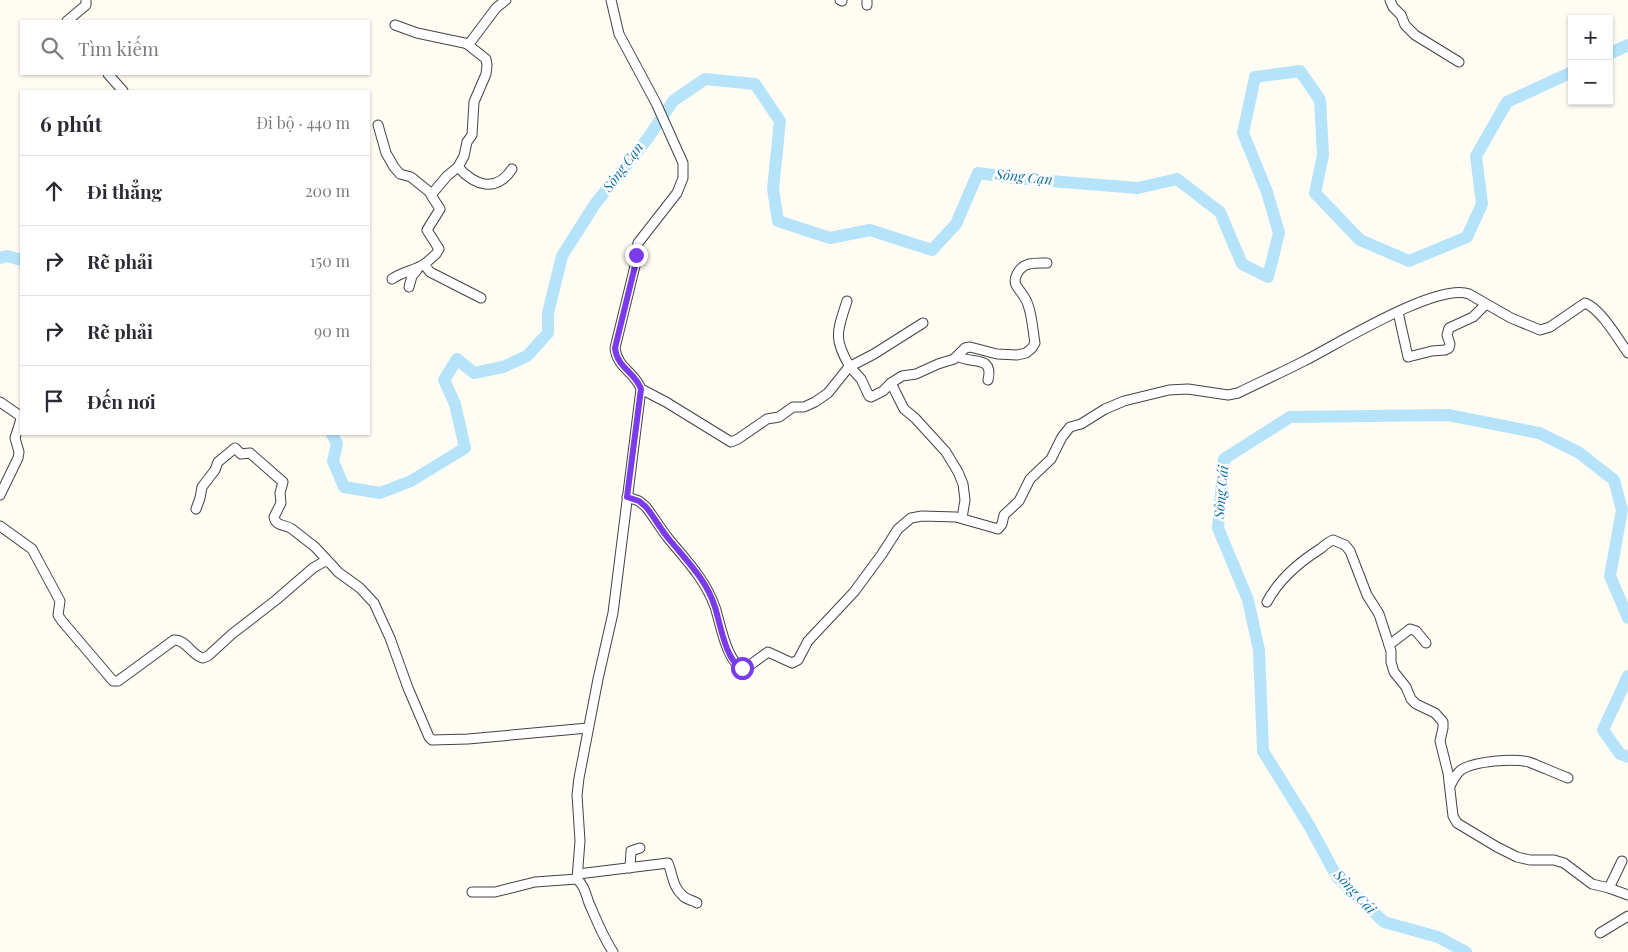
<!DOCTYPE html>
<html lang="vi">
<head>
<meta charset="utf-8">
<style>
	body { margin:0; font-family:"Playfair Display",serif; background:#f7f7f7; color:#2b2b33 }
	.controls { position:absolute; right:15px; top:15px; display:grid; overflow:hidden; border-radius:0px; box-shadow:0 1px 4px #0004 }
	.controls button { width:45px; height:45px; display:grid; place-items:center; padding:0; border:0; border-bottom:1px solid #e1e1e2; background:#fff; color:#2b2b33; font:25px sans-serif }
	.stop { position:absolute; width:15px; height:15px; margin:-11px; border:4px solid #7c3aed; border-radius:50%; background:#fff }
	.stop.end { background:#7c3aed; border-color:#fff; box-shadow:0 1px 5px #0008 }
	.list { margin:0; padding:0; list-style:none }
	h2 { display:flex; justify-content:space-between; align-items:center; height:65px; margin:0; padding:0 20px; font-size:21px }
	h2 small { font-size:16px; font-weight:400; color:#7c7c81 }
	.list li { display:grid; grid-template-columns:32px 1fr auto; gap:15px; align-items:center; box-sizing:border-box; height:70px; padding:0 20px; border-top:1px solid #e1e1e2 }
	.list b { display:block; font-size:19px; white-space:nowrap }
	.list em { font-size:16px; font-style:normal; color:#7c7c81 }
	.icon { flex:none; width:28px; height:28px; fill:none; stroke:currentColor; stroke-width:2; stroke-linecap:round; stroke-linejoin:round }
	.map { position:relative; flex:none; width:1628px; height:952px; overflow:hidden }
	.search { position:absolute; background:#fff; box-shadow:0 1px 4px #0004; left:20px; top:20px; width:350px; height:55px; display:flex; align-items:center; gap:12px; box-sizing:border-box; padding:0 18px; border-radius:0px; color:#7c7c81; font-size:19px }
	.panel { position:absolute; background:#fff; box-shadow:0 1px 4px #0004; left:20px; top:90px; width:350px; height:345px; border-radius:0px }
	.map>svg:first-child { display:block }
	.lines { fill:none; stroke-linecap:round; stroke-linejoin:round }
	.river { stroke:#b5e3fa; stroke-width:12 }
	.minor-casing { stroke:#434343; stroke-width:11 }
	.minor { stroke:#fff; stroke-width:9 }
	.route { stroke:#7c3aed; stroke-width:6 }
	.labels { text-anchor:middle; stroke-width:5; stroke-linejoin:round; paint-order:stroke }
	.water-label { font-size:14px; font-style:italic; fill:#106fab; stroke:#fff }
</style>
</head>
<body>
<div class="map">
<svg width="1628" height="952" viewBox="0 0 1628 952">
	<rect width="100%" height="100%" fill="#fffcf4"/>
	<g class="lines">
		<!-- river -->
		<g class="river">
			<polyline points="1609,54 1628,45"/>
			<polyline points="0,258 7,256 21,260"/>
			<polyline points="332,434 337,444 333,461 344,487 380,493 411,481 465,448 455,404 444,380 457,359 474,373 503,367 527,356 548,333 548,313 562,256 595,204 648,138 673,101 705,79 755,84 780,121 773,189 778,221 830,238 870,230 932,250 956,224 978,173 1014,178 1138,188 1177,179 1220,212 1242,264 1268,277 1279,233 1267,192 1243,133 1255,77 1300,71 1320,100 1323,155 1315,193 1360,240 1409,261 1467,237 1482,204 1476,156 1507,102 1572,72"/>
			<polyline points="1628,676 1603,730 1620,754 1628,757"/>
			<polyline points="1466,952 1438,937 1384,922 1337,877 1310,827 1263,751 1259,650 1248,600 1218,528 1224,459 1290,417 1448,415 1539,433 1578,452 1614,480 1622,510 1610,576 1628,618"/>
		</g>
		<defs>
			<g id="minor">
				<path d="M611,0L619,34L656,103L683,163V178L677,193L638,243L635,266L615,348C617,368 635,372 641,389L613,613L598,679L579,778L577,795L580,841L577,879C585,887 585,892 589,903C596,919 603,937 613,952"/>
				<polyline points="840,0 842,1"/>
				<polyline points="867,0 867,5"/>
				<polyline points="1390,0 1393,7 1401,15 1405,25 1415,35 1459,62"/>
				<polyline points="67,21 86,5 86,0"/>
				<polyline points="395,25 417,33 469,44 496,8 506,0"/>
				<polyline points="467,44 486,59 487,65 486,74 474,102 472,135 467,142 464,156 458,167 447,176 431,195 440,209 427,230 439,249 436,254 426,263 426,267 430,272 481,298"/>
				<polyline points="108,74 123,91"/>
				<polyline points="378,125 386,153 394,167 400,174 411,177 432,194"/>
				<path d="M458,167C475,186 496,193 512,169"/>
				<path d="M392,279C403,271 415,271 426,263"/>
				<polyline points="409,287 412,276 417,270"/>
				<path d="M847,301C837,332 833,338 850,367"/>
				<polyline points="1398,312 1408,357 1432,351 1445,350 1449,348 1450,344 1447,335 1449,328 1473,317 1486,304"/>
				<path d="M958,356C971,365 994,354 988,380"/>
				<polyline points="849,367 874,354 923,323"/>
				<path d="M891,383L902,376L916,374L938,364L954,359L965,348L970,347L997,354L1017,355L1026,353L1032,348L1035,343C1033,332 1032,315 1028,305C1026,297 1020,292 1016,285C1014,281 1015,278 1017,274C1023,262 1034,263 1047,263"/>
				<polyline points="641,389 666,402 731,442 738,439 767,419 779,417 793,407 804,407 815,402 828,393 848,368 851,368 861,379 869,396 871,397 883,391 891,383 904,409 915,418 946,452 958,472 963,484 965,500 962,518"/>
				<polyline points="0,402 19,415 21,419 15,438 19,452 18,458 0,495"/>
				<path d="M627,497L639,501L646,507C654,517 660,528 668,538C686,560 705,579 715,607C720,621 727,668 746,668L768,652L792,663L798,660L808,641L854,592L882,554L898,529L911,518L922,516L956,517L998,529L1002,524L1004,515L1019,501L1030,479L1051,459L1062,437L1070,427L1081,424L1105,409L1124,401L1169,390L1188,389L1228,395L1238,393C1260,382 1283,372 1304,361C1336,345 1437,282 1469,294L1511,318L1540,330L1550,327L1585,303C1601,309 1618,339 1628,353"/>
				<path d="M196,509L200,498L202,487L215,470L218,462L235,448L241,454L250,453L283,482L280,493L281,503L274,517C276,527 285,524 292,529L315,547L328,561"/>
				<path d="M0,526L32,549L60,601L58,615L62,621L113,681H118L174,640C186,639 192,656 203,658L208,656L232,634L276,600L313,568L325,561L330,563L338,572L360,588L374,603L390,638L408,688L429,737L432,740L468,739L588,728"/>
				<path d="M1267,602C1279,579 1298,563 1320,549C1324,546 1328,542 1333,540L1345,545L1350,551L1367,595L1379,614L1391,651V662L1394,672L1406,687L1411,699L1416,704L1435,713L1443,722V728L1440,741L1448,773L1453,816L1457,823L1497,847L1517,857L1530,860H1554L1564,863L1592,884L1609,888L1628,895"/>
				<polyline points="1389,645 1410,629 1416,631 1426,643"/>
				<path d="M1450,786C1453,780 1456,774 1461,770C1474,761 1514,758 1529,762C1542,767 1555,773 1568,778"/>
				<polyline points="630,868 631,851 640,848"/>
				<path d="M578,874L668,863C673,875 672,886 683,896C687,900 693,900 697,903"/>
				<polyline points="1609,888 1622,861"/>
				<polyline points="472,892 495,892 535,882 577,879"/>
				<polyline points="1600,933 1628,916"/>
			</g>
		</defs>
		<!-- minor casing -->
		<use href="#minor" class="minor-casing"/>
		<!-- minor -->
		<use href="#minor" class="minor"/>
	</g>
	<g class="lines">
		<!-- route -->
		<path class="route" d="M636,255L635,266L615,348C617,368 635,372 641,389L627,497L639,501L646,507C654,517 660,528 668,538C686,560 706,579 715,607C720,623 726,662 742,668"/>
	</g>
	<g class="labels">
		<!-- water labels -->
		<g class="water-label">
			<text transform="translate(623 167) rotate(-53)" y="5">Sông Cạn</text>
			<text transform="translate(1024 177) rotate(6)" y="5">Sông Cạn</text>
			<text transform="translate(1221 492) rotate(-85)" y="5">Sông Cái</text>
			<text transform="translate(1355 892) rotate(47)" y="5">Sông Cái</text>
		</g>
	</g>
</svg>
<div class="controls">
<button>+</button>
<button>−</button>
</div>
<div class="stop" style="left:742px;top:668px"></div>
<div class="stop end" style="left:636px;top:255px"></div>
<div class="search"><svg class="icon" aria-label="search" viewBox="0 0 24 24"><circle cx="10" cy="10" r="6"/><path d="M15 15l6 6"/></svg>Tìm kiếm</div>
<section class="panel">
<h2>6 phút<small>Đi bộ · 440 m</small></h2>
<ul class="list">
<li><svg class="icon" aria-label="ahead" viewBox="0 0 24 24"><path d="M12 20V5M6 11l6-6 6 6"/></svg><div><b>Đi thẳng</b></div><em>200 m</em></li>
<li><svg class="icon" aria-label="right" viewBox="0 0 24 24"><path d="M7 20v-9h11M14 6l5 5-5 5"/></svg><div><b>Rẽ phải</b></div><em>150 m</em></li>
<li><svg class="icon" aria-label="right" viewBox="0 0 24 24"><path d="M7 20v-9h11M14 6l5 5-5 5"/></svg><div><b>Rẽ phải</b></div><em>90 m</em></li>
<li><svg class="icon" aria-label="arrive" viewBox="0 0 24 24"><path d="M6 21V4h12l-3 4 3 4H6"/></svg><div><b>Đến nơi</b></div></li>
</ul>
</section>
</div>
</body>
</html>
